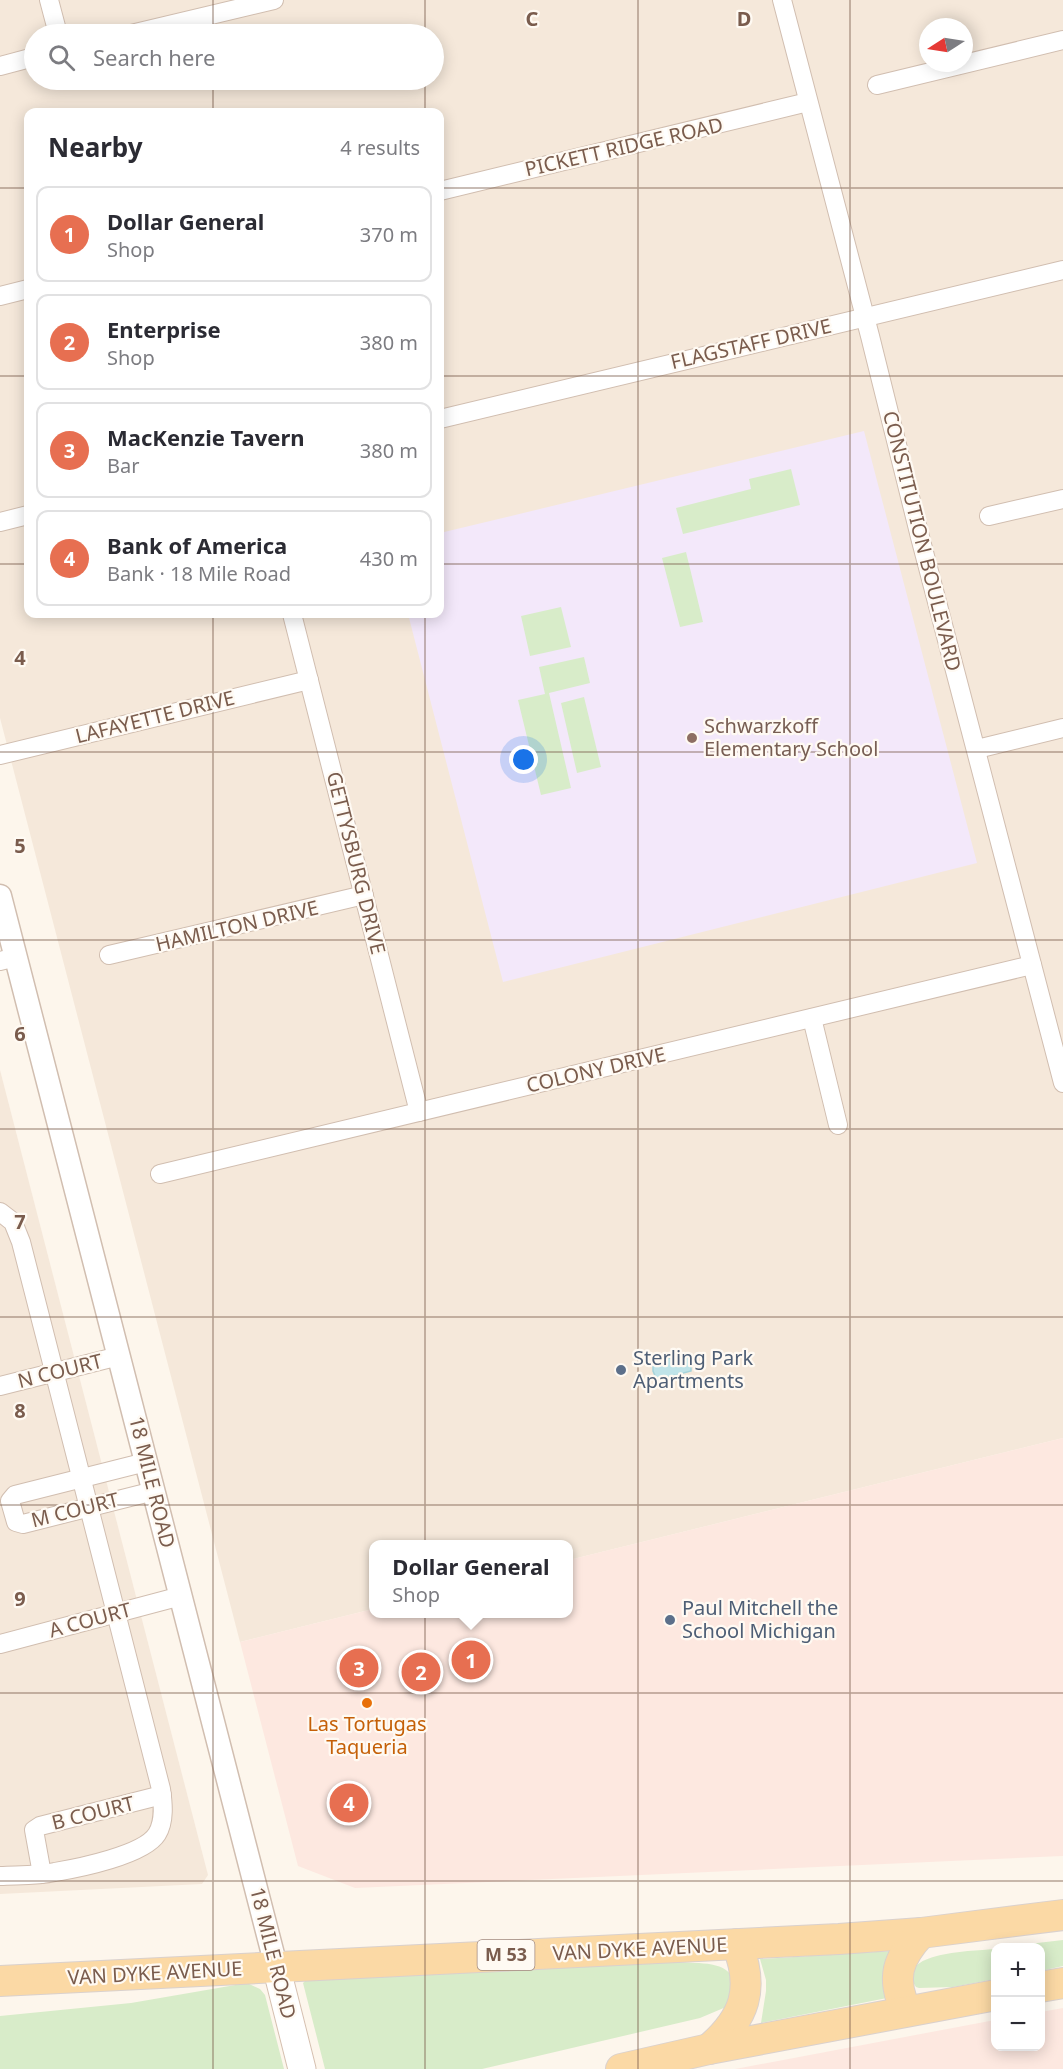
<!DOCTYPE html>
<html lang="en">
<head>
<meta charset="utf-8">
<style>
	body { margin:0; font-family:"Noto Sans",sans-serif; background:#f7f7f7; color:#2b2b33 }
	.controls { position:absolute; right:18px; bottom:18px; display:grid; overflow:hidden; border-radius:12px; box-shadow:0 3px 15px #0003 }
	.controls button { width:54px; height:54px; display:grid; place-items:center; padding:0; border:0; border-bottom:2px solid #e1e1e2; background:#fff; color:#2b2b33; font:30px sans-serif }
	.compass { position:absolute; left:919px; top:18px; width:54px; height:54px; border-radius:50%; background:#fff; box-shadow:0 3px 15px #0003; rotate:258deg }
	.you { position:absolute; left:524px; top:760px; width:21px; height:21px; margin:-15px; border:4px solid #fff; border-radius:50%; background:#1a73e8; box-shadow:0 0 0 9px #1a73e833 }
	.badge { display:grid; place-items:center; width:39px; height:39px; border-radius:50%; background:#e76f51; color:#fff; font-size:20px; font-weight:700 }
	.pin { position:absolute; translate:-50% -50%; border:3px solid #fff; box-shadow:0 2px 6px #0006 }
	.popup { position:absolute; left:369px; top:1540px; width:204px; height:78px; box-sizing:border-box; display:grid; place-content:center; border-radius:12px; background:#fff; filter:drop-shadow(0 2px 4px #0005); font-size:20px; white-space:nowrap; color:#7c7c81 }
	.popup b { font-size:22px; color:#2b2b33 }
	.popup::after { content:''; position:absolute; left:50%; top:100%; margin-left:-12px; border:12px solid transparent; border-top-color:#fff }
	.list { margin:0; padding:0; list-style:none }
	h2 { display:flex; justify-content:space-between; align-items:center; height:78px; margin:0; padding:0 24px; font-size:26px }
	h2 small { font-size:20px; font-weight:400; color:#7c7c81 }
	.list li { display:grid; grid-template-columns:39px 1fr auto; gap:18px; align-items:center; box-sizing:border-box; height:96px; margin:0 12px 12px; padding:0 12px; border:2px solid #e1e1e2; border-radius:12px }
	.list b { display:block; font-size:22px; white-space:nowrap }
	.list p { margin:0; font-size:20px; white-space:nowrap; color:#7c7c81 }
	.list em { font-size:20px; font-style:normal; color:#7c7c81 }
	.icon { flex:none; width:33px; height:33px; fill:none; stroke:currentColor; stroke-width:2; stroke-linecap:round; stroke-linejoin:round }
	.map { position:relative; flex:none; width:1063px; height:2069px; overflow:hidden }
	.search { position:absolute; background:#fff; box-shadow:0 3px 15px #0003; left:24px; top:24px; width:420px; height:66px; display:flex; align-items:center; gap:15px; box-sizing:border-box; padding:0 21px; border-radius:33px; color:#7c7c81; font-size:22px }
	.panel { position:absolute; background:#fff; box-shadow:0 3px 15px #0003; left:24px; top:108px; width:420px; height:510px; border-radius:12px }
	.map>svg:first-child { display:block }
	.residential { fill:#f5e8da; fill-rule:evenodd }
	.commercial { fill:#fde8e0 }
	.education { fill:#f3e8fa }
	.green { fill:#d8ecc9 }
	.water { fill:#bfe3e8; stroke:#a5d3da; stroke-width:1.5 }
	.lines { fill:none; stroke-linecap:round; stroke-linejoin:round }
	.minor-casing { stroke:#d1beb0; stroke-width:20 }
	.tertiary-casing { stroke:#d1beb0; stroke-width:25 }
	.secondary-casing { stroke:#d6c0b0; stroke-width:29 }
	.primary-casing { stroke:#dad1cd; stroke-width:32 }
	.minor { stroke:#fff; stroke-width:18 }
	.tertiary { stroke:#fff; stroke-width:22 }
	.secondary { stroke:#fff; stroke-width:27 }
	.primary { stroke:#fbd9a5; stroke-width:30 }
	.grid { fill:none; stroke:#7a5c4d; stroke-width:1.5; stroke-opacity:0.55 }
	.education-dot { fill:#8d6e63; stroke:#fffaf3; stroke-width:2 }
	.service-dot { fill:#5c6f8a; stroke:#fffaf3; stroke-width:2 }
	.food-dot { fill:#e8710a; stroke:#fffaf3; stroke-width:2 }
	.labels { text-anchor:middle; stroke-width:4.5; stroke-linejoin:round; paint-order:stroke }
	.shield { fill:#fffaf3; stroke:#a28b7f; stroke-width:1.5 }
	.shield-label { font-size:18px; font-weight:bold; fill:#7a5c4d }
	.street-label { font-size:20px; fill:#7a5c4d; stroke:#fffaf3 }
	.education-label { font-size:20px; fill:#785e54; stroke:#fffaf3; text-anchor:start }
	.service-label { font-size:20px; fill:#4e5e75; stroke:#fffaf3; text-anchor:start }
	.food-label { font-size:20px; fill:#c56008; stroke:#fffaf3 }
	.grid-label { font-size:20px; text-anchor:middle; font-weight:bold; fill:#7a5c4d; stroke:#fffaf3; stroke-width:4.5; stroke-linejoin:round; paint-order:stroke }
</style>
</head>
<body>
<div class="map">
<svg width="1063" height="2069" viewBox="0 0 1063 2069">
	<rect width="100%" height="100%" fill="#fdf6ec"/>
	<!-- residential -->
	<g class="residential">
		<path d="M0,0H1063V1438L569,1560L568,1544H374L373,1609L240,1642L0,718ZM928,27H964V63H928ZM34,34H434V80H34ZM28,112H440V614H28Z"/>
		<polygon points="0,1070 208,1875 202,1884 0,1894"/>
	</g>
	<!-- commercial -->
	<g class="commercial">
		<polygon points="1063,1438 1063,1856 355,1888 298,1866 240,1642 373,1609 374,1614 568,1614 569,1560"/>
		<polygon points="1063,2008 1063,2069 735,2069 995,2020 996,2046 1040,2046 1041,2012"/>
	</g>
	<!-- education -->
	<polygon class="education" points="864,431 977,863 503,982 408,614 440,614 440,533"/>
	<!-- green -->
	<g class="green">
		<polygon points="791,469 800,505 683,534 676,508 751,489 749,479"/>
		<polygon points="686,552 703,622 680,627 662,558"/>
		<polygon points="561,607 571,647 530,656 521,616"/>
		<polygon points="584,657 590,683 549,693 571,788 541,795 518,700 545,694 539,667"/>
		<polygon points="584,697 601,767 577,773 561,703"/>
		<polygon points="1063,1940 1063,1966 1041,1971 1040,1948 1004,1947"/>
		<path d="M995,1949V1979L953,1987L919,1988L916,1987C893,1951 976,1951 995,1949Z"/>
		<polygon points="891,1951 887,1998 761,2023 766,1991 766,1980 760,1959"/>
		<path d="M679,1962C698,1964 729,1960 734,1982L726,2007L700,2018L482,2069H325L303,1983L306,1980Z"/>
		<polygon points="247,1983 260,1989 265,1995 284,2069 0,2069 0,2016 131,2003"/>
	</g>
	<!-- water -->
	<polygon class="water" points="687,1354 691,1362 691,1371 657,1380 653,1371 653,1362"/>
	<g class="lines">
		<defs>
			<g id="minor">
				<polyline points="49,0 58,34"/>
				<polyline points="782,0 870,336 920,537 1063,1083"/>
				<polyline points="131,34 274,0"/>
				<polyline points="0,66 34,57"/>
				<polyline points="877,85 1063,40"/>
				<polyline points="440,191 808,102"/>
				<polyline points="0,296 28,289"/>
				<polyline points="440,419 1063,270"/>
				<polyline points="989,516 1063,499"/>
				<polyline points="0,522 28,515"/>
				<polyline points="292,614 419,1112"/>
				<polyline points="977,749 1063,728"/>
				<polyline points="0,755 309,680"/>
				<polyline points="109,955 364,895"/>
				<polyline points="0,961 16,957"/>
				<polyline points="812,1018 838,1125"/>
				<polyline points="160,1174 1032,965"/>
				<path d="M0,1212L13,1222L21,1242L161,1789C163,1803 165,1821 157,1834C144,1855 79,1868 55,1872C37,1876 18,1875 0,1876"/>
				<polyline points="0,1386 119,1356"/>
				<polyline points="146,1462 15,1495 10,1501 16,1522 23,1524 154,1491"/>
				<polyline points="0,1644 181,1596"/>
				<polyline points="42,1874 34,1830 40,1826 162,1795"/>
			</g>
			<polyline id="tertiary" points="0,896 276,1966"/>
			<polyline id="secondary" points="276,1966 302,2069"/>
			<g id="primary">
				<polyline points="0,1981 839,1939 921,1933 1063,1915"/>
				<polyline points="1040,1987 1063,1983"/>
				<path d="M906,2011C891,1978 897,1959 921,1933"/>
				<path d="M709,2049C745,2018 755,1989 737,1944"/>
				<polyline points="621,2069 709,2049 996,1995"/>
			</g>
		</defs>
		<!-- minor casing -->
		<use href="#minor" class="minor-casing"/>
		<!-- tertiary casing -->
		<use href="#tertiary" class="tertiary-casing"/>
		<!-- secondary casing -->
		<use href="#secondary" class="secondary-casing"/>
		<!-- primary casing -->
		<use href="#primary" class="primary-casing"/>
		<!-- minor -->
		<use href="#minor" class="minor"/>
		<!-- tertiary -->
		<use href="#tertiary" class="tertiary"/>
		<!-- secondary -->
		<use href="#secondary" class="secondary"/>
		<!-- primary -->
		<use href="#primary" class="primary"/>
	</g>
	<!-- grid -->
	<path class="grid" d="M213,0V34M425,0V34M638,0V2069M850,0V2069M213,80V112M425,80V112M0,188H28M440,188H1063M0,376H28M440,376H1063M0,564H28M440,564H1063M213,614V2069M425,614V2069M0,752H1063M0,940H1063M0,1129H1063M0,1317H1063M0,1505H1063M0,1693H1063M0,1881H1063"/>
	<!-- markers -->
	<circle class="education-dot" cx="692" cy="738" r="6"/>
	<g class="service-dot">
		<circle cx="621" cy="1370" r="6"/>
		<circle cx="670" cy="1620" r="6"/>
	</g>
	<circle class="food-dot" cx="367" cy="1703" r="6"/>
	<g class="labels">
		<!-- shield labels -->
		<rect class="shield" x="477.5" y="1940" width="57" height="30" rx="4.5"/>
		<g class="shield-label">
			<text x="506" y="1961">M 53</text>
		</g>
		<!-- street labels -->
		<g class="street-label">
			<text transform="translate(624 147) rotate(-13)" y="7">PICKETT RIDGE ROAD</text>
			<text transform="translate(751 344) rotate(-13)" y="7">FLAGSTAFF DRIVE</text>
			<text transform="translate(922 541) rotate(76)" y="7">CONSTITUTION BOULEVARD</text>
			<text transform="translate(155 717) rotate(-14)" y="7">LAFAYETTE DRIVE</text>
			<text transform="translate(356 863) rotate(76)" y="7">GETTYSBURG DRIVE</text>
			<text transform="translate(237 926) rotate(-13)" y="7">HAMILTON DRIVE</text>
			<text transform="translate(596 1070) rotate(-13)" y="7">COLONY DRIVE</text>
			<text transform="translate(60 1371) rotate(-14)" y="7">N COURT</text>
			<text transform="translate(152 1482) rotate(76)" y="7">18 MILE ROAD</text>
			<text transform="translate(75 1510) rotate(-14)" y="7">M COURT</text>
			<text transform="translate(90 1620) rotate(-15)" y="7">A COURT</text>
			<text transform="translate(93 1813) rotate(-14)" y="7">B COURT</text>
			<text transform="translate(640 1949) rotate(-3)" y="7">VAN DYKE AVENUE</text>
			<text transform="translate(273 1953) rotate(76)" y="7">18 MILE ROAD</text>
			<text transform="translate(155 1973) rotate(-3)" y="7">VAN DYKE AVENUE</text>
		</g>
		<!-- education labels -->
		<g class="education-label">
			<text x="704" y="733">Schwarzkoff<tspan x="704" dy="23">Elementary School</tspan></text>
		</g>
		<!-- service labels -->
		<g class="service-label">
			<text x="633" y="1365">Sterling Park<tspan x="633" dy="23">Apartments</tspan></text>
			<text x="682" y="1615">Paul Mitchell the<tspan x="682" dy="23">School Michigan</tspan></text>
		</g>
		<!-- food labels -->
		<g class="food-label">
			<text x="367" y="1731">Las Tortugas<tspan x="367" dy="23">Taqueria</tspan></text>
		</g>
	</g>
	<g class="grid-label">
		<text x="532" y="26">C</text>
		<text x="744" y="26">D</text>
		<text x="20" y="665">4</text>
		<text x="20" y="853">5</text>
		<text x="20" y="1041">6</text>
		<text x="20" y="1229">7</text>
		<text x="20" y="1418">8</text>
		<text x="20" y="1606">9</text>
	</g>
</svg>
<div class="controls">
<button>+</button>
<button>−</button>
</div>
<svg class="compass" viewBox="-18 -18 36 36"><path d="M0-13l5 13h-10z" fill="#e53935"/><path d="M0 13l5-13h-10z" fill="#7c7c81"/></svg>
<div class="you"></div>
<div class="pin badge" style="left:471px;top:1660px">1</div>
<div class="popup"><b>Dollar General</b>Shop</div>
<div class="pin badge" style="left:421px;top:1672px">2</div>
<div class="pin badge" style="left:359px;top:1668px">3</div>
<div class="pin badge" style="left:349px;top:1803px">4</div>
<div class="search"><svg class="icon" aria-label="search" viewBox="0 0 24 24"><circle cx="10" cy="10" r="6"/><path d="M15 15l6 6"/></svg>Search here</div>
<section class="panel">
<h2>Nearby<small>4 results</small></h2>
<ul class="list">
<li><span class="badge">1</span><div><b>Dollar General</b><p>Shop</p></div><em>370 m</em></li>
<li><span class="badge">2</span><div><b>Enterprise</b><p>Shop</p></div><em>380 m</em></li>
<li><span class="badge">3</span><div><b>MacKenzie Tavern</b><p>Bar</p></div><em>380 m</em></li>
<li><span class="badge">4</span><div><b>Bank of America</b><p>Bank · 18 Mile Road</p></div><em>430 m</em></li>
</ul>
</section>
</div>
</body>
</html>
